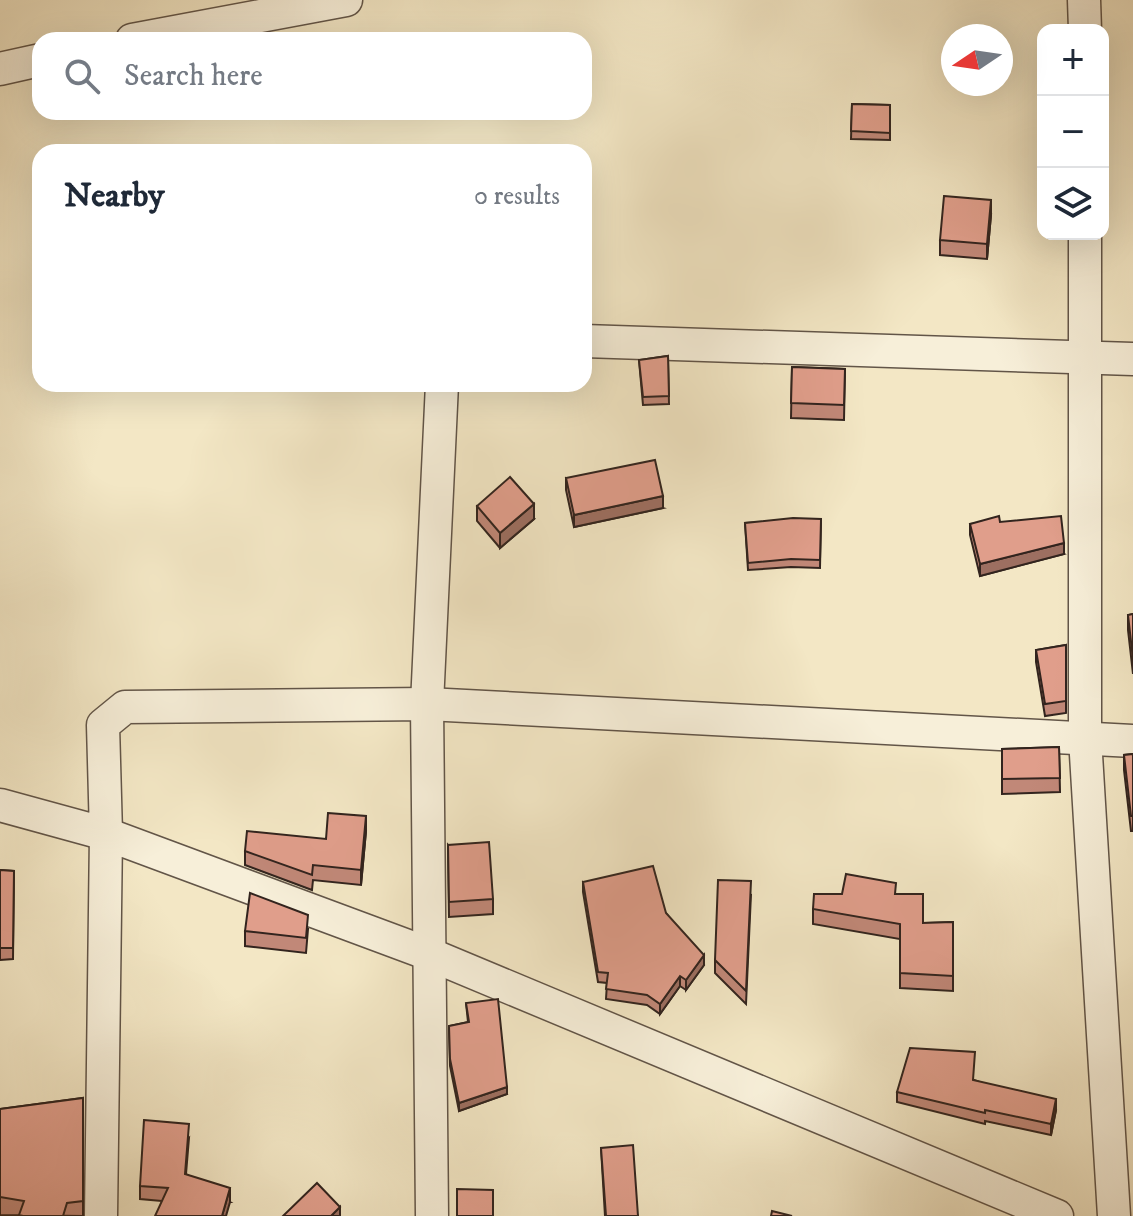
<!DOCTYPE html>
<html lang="en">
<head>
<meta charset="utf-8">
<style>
	body { margin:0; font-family:"IM FELL DW Pica",serif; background:#f2f2f3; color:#1f2937 }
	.controls { position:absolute; right:24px; top:24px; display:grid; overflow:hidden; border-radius:16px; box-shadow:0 8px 32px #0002 }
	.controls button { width:72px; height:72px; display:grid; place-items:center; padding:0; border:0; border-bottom:2px solid #e0e1e3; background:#fff; color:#1f2937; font:40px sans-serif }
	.compass { position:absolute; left:941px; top:24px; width:72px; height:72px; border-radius:50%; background:#fff; box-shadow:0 8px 32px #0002; rotate:257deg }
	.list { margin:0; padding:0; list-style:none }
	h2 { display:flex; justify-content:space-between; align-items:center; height:104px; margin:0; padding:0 32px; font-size:34px }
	h2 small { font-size:26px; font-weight:400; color:#747a83 }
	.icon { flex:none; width:44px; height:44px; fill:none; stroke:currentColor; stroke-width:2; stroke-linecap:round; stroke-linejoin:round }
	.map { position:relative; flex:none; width:1133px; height:1216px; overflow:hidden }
	.search { position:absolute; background:#fff; box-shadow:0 8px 32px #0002; left:32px; top:32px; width:560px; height:88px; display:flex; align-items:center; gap:20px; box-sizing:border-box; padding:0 28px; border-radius:24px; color:#747a83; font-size:30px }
	.panel { position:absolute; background:#fff; box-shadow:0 8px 32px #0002; left:32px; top:144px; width:560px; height:248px; border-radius:24px }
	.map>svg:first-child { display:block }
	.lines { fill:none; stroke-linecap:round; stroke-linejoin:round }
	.street-casing { stroke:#625548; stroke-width:35 }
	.street { stroke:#f7efd9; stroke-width:32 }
	.wall { fill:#c18878; stroke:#32241e; stroke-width:2 }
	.shaded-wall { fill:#9d6f61; stroke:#32241e; stroke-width:2 }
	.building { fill:#e09e8b; stroke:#32241e; stroke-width:2 }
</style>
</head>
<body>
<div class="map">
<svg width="1133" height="1216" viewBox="0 0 1133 1216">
	<rect width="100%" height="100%" fill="#f3e7c5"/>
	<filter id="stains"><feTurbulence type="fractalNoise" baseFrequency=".0025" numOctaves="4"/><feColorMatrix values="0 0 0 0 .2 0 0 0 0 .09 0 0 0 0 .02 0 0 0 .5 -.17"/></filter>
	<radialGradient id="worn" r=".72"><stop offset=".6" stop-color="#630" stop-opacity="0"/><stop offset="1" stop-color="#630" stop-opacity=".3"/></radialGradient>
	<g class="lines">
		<defs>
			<g id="street">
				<polyline points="1084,0 1085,30"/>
				<polyline points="132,40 346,0"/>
				<polyline points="0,69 40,60"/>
				<polyline points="1085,234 1085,738 1114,1216"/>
				<polyline points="584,341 1133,359"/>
				<polyline points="0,805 106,834 103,725 125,707 427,704 1133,741"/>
				<polyline points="101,1216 106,834 429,954 1057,1216"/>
				<polyline points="432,1216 427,704 442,384"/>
			</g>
		</defs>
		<!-- street casing -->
		<use href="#street" class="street-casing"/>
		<!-- street -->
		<use href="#street" class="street"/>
	</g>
	<!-- wall -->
	<g class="wall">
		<polygon points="852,104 890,105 890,140 851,139"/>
		<polygon points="991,215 987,259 940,255 940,240"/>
		<polygon points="668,356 669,404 643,405 639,360"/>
		<polygon points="792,367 845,369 844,420 791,418"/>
		<polygon points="566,478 663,508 574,527 566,490"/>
		<polygon points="477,506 534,519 500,548 477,521"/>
		<polygon points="821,519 820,568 791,567 748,570 745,523"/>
		<polygon points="1000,522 1064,554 980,576 970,535 970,524"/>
		<polygon points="1133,614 1133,674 1128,630 1128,615"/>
		<polygon points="1066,645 1066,713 1045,716 1036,662 1036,650"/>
		<polygon points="1059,747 1060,792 1002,794 1002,749"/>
		<polygon points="1133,754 1133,831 1131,831 1124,770 1124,755"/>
		<polygon points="366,831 361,885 313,880 312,890 245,865 245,851 326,839"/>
		<polygon points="448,845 493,899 493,914 449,917"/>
		<polygon points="0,870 14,871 13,959 0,960"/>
		<polygon points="583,882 666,913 704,965 686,990 680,986 660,1014 647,1005 606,999 607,983 598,982 583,892"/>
		<polygon points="751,894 746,1004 715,973 715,960"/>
		<polygon points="896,894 923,923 953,922 953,991 900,988 900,939 813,924 813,909"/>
		<polygon points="308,929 306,953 245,946 245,931"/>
		<polygon points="466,1003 507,1094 459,1111 450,1066 449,1026 468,1022"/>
		<polygon points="974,1080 1056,1110 1051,1135 985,1121 985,1124 897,1102 897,1092"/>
		<polygon points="83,1098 83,1216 0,1215 0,1109"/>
		<polygon points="189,1138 186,1174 230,1202 162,1201 140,1199 140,1186"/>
		<polygon points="601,1148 638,1216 605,1216"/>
	</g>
	<!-- shaded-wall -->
	<g class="shaded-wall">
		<polygon points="991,200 991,215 987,259 987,244"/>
		<polygon points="663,496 663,508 574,527 574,515"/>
		<polygon points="534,504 534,519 500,548 500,533"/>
		<polygon points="1064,543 1064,554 980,576 980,564"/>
		<polygon points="366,816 366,831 361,885 361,870"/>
		<polygon points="704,955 704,965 686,990 686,980"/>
		<polygon points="680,976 680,986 660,1014 660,1004"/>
		<polygon points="507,1087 507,1094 459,1111 459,1103"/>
		<polygon points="1056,1099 1056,1110 1051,1135 1051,1124"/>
		<polygon points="230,1188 230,1202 226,1216 222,1216"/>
		<polygon points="340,1207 340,1216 331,1216"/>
	</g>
	<!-- building -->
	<g class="building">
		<polygon points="852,104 890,105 890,133 851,131"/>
		<polygon points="944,196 991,200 987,244 940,240"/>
		<polygon points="668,356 669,396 643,397 639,360"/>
		<polygon points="792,367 845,369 844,405 791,403"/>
		<polygon points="655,460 663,496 574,515 566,478"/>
		<polygon points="510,477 534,504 500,533 477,506"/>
		<polygon points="999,516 1000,522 1061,516 1064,543 980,564 970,524"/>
		<polygon points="793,518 821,519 820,560 791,559 748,563 745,523"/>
		<polygon points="1133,614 1133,659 1128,615"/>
		<polygon points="1066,645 1066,701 1045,704 1036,650"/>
		<polygon points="1059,747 1060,778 1002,779 1002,749"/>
		<polygon points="1133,754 1133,816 1131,816 1124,755"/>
		<polygon points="328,813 366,816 361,870 313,865 312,875 245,851 247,831 326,839"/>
		<polygon points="489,842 493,899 449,902 448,845"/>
		<polygon points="653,866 666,913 704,955 686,980 680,976 660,1004 647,995 606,989 608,973 598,972 583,882"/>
		<polygon points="0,870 14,871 13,948 0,948"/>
		<polygon points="846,874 896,883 895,894 923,894 923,923 953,922 953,976 900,973 900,924 813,909 814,894 842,894"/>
		<polygon points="718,880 751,881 746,991 715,960"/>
		<polygon points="250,893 308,915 306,938 245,931"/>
		<polygon points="498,999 507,1087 459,1103 450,1059 449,1026 469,1022 466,1003"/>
		<polygon points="910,1048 975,1052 973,1080 1056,1099 1051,1124 985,1110 985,1113 897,1092"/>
		<polygon points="83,1098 83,1201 67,1203 63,1216 23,1216 19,1215 24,1201 0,1197 0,1109"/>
		<polygon points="144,1120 189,1124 185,1174 230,1188 222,1216 155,1216 168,1188 140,1186"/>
		<polygon points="633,1145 638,1216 606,1216 601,1148"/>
		<polygon points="317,1183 340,1207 331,1216 283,1216"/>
		<polygon points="457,1189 493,1190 493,1216 457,1216"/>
		<polygon points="772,1211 792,1216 771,1216"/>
	</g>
	<rect width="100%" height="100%" filter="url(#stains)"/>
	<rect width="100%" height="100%" fill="url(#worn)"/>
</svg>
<div class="controls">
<button>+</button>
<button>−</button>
<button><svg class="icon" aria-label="layers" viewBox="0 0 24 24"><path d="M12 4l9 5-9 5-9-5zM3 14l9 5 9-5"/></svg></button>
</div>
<svg class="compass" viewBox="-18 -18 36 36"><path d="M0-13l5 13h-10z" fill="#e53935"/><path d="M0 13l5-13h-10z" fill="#747a83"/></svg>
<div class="search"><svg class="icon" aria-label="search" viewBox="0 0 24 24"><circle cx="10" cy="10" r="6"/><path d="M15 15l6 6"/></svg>Search here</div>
<section class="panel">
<h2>Nearby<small>0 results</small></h2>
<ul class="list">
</ul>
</section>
</div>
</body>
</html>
